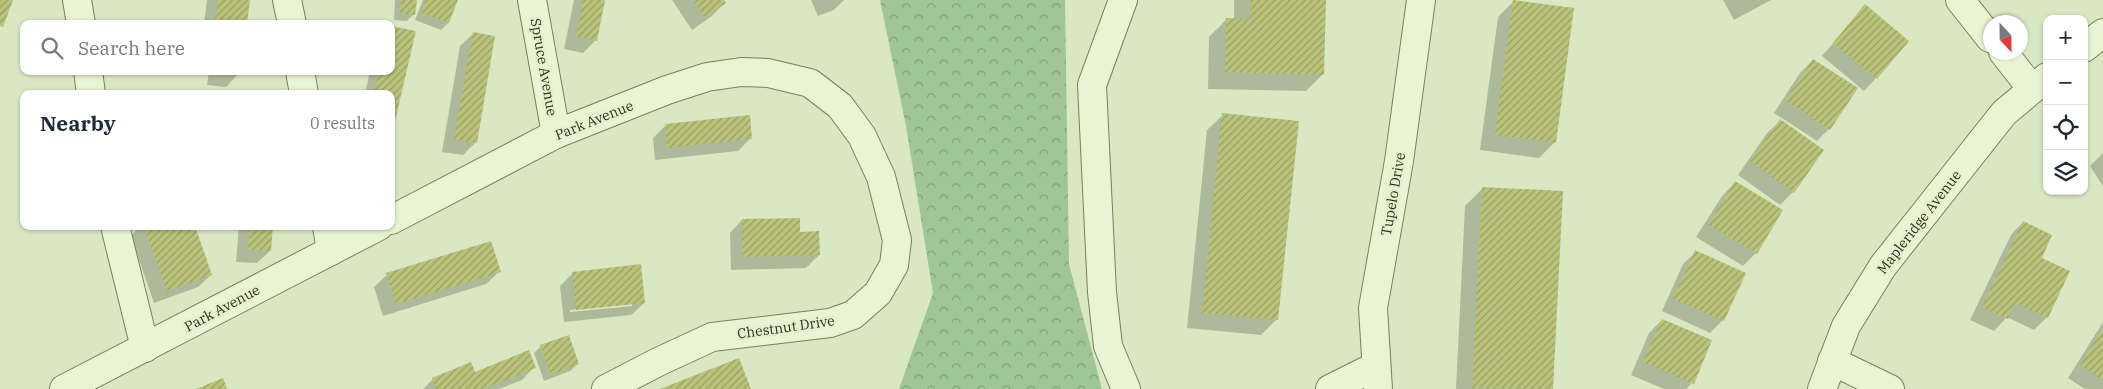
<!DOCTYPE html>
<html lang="en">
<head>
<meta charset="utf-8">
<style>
	body { margin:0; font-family:"IBM Plex Serif",serif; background:#f2f2f3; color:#1f2937 }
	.controls { position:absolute; right:15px; top:15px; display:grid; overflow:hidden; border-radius:10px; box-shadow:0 1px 4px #0004 }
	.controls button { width:45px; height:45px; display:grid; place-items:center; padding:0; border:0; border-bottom:1px solid #e0e1e3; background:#fff; color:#1f2937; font:25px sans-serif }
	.compass { position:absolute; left:1983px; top:15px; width:45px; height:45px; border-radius:50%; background:#fff; box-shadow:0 1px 4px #0004; rotate:158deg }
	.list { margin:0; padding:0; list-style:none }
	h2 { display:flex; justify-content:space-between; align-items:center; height:65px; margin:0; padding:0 20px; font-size:21px }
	h2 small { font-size:16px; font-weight:400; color:#747a83 }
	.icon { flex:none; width:28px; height:28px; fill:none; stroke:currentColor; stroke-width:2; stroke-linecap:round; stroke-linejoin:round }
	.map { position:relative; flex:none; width:2103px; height:389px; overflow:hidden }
	.search { position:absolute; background:#fff; box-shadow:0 1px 4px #0004; left:20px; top:20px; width:375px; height:55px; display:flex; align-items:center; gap:12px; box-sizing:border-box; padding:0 18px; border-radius:10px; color:#747a83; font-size:19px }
	.panel { position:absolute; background:#fff; box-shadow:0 1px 4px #0004; left:20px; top:90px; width:375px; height:140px; border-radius:10px }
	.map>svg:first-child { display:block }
	.forest { fill:url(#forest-crowns) }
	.shadow { fill:#0003; fill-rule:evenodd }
	.building { fill:url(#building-hatch) }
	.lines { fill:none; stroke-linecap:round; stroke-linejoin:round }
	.minor-casing { stroke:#78805b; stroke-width:30 }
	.minor { stroke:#e8f4d4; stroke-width:28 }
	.labels { text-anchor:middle; stroke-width:5; stroke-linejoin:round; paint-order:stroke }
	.street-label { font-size:14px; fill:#2e311e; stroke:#e4f1d0 }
</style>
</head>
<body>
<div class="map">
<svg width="2103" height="389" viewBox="0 0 2103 389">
	<defs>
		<pattern id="forest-crowns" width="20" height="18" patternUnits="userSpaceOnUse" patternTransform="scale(1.25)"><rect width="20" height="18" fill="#a0c597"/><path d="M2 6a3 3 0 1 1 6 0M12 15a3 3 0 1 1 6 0" fill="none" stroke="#83a17b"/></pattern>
		<pattern id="building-hatch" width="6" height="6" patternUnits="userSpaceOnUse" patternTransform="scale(1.25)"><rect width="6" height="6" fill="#bbc37b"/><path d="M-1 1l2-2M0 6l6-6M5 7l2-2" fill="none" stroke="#989f64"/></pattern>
	</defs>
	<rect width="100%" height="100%" fill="#d9e8c2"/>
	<!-- forest -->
	<polygon class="forest" points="880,0 1065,0 1069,264 1102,389 899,389 933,293 906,126"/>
	<!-- shadow -->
	<g class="shadow">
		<polygon points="207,0 249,0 245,24 204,24"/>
		<polygon points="395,0 415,0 414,14 407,21 394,20"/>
		<polygon points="423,0 457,0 448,23 441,30 415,20"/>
		<polygon points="574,0 604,0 596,40 583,53 564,49"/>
		<polygon points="672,0 722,0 724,3 712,16 692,30"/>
		<polygon points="811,0 844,0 834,10 818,16"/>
		<polygon points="1234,0 1325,0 1323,74 1306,91 1208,89 1209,37 1227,19 1234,19"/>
		<polygon points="1723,0 1771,0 1734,20"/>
		<polygon points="1514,1 1554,143 1539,158 1480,150 1498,17"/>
		<polygon points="1865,6 1876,78 1864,91 1822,56"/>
		<polygon points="414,32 391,132 391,94 365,94 370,71 391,71"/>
		<polygon points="473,34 476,142 463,155 442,152 460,46"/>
		<polygon points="1813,60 1829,129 1817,141 1774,113 1800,73"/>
		<polygon points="209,71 239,71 238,74 226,87 207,85"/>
		<polygon points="1223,115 1277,319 1261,335 1187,328 1207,130"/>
		<polygon points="1780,121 1793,192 1780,205 1738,175 1767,133"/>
		<polygon points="665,126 751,138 738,151 655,160 653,138"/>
		<polygon points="2103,153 2103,186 2090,166"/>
		<polygon points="1735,183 1756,253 1743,266 1696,237 1722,196"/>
		<polygon points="1482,189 1561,192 1552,389 1456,389 1465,206"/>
		<polygon points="742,220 799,233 819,255 806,268 731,270 730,233"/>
		<polygon points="2023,222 2040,258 2047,317 2034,330 2007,317 1994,331 1970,320 2011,235"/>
		<polygon points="140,226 193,226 211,275 198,287 154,303 131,236"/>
		<polygon points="239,226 271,226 270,251 257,263 236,262"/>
		<polygon points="1696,252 1744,273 1723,320 1710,333 1662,311 1683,264"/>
		<polygon points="499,272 486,284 383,316 374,287 387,275"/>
		<path d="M573,273L644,303L631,315L564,322L560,286ZM632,303V306L570,312V310Z"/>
		<polygon points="1662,320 1692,383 1686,389 1664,389 1631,375 1649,333"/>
		<polygon points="2103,322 2103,389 2085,389 2068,378"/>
		<polygon points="541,346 578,364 570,371 544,381 534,353"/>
		<polygon points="534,367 522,380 499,389 423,389 433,379"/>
	</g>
	<!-- building -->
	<g class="building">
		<polygon points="0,0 13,0 3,27 0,26"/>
		<polygon points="218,0 250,0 247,24 214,24"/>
		<polygon points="401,0 417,0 415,15 400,13"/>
		<polygon points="426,0 458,0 449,23 421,13"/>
		<polygon points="583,0 605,0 597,41 576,36"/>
		<polygon points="693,0 724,0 726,3 705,18"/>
		<polygon points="1251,0 1326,0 1324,75 1225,72 1226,18 1250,19"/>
		<polygon points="1513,0 1574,8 1556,143 1495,135"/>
		<polygon points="1865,4 1909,41 1877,79 1833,43"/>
		<polygon points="391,26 416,31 392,134 391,94 374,94 379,71 391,71"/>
		<polygon points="473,32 495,36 477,143 454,139"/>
		<polygon points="1813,59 1858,88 1830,130 1785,100"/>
		<polygon points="1222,113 1299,121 1278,320 1202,313"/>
		<polygon points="750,115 752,139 667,148 665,124"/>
		<polygon points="1780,119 1824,150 1794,193 1750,161"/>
		<polygon points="1735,181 1783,210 1757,254 1708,224"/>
		<polygon points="1482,187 1563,191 1553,389 1472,388"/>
		<polygon points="800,218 800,232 819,231 820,255 743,257 742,219"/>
		<polygon points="2023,221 2052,235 2042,258 2070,271 2048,318 2015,303 2008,319 1982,307"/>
		<polygon points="144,226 195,226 212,275 167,291"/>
		<polygon points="250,226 273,226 271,251 248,250"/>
		<polygon points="491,241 501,272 396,304 386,273"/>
		<polygon points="1695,250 1746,273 1724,321 1673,299"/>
		<polygon points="641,264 645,303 576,310 572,272"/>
		<polygon points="1662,319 1712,340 1694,384 1643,362"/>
		<polygon points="2103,328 2103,380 2080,365"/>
		<polygon points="569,335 579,364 551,375 540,345"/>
		<polygon points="529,350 536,368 483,389 436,389 432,378 471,362 475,372"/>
		<polygon points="739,358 751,389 660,389"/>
		<polygon points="223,378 227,389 196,389"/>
	</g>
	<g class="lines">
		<defs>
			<g id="minor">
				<polyline points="77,0 81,24"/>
				<polyline points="287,0 292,24"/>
				<polyline points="532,0 556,134"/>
				<polyline points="1123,0 1092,85 1102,292 1108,346 1126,389"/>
				<polyline points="1960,0 1990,38"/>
				<polyline points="2084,48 2103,33"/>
				<polyline points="2003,52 2032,89"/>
				<polyline points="88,71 91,94"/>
				<polyline points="300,71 304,94"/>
				<polyline points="391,220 556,134 667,90 707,77 741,72 768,73 810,83 840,106 862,136 881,177 897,240 894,265 878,293 853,315 830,323 712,337 658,362 606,389"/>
				<polyline points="115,226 145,348"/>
				<polyline points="327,226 331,251"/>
				<polyline points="1832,361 1890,389"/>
				<polyline points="64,389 379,226"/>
				<polyline points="1330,389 1376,366"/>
				<polyline points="1378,389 1373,308 1399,161 1421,0"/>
				<polyline points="1822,389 1846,326 1883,266 2004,113 2047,77"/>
			</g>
		</defs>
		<!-- minor casing -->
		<use href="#minor" class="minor-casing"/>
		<!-- minor -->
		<use href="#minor" class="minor"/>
	</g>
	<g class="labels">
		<!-- street labels -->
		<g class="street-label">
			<text transform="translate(544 67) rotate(80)" y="5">Spruce Avenue</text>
			<text transform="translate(594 120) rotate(-22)" y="5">Park Avenue</text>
			<text transform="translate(1393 194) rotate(-80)" y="5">Tupelo Drive</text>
			<text transform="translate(1919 222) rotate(-52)" y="5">Mapleridge Avenue</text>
			<text transform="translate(222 308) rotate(-28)" y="5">Park Avenue</text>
			<text transform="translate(786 327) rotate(-8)" y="5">Chestnut Drive</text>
		</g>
	</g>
</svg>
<div class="controls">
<button>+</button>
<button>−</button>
<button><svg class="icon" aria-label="locate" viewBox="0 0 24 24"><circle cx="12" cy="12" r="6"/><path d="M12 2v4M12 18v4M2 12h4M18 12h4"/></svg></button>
<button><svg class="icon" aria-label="layers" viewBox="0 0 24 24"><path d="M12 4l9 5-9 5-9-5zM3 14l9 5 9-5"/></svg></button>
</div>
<svg class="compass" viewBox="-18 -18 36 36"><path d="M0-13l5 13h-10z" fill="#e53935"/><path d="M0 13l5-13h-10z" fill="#747a83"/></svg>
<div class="search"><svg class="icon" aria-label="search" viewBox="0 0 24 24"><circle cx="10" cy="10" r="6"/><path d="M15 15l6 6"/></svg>Search here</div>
<section class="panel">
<h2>Nearby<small>0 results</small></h2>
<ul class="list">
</ul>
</section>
</div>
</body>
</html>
